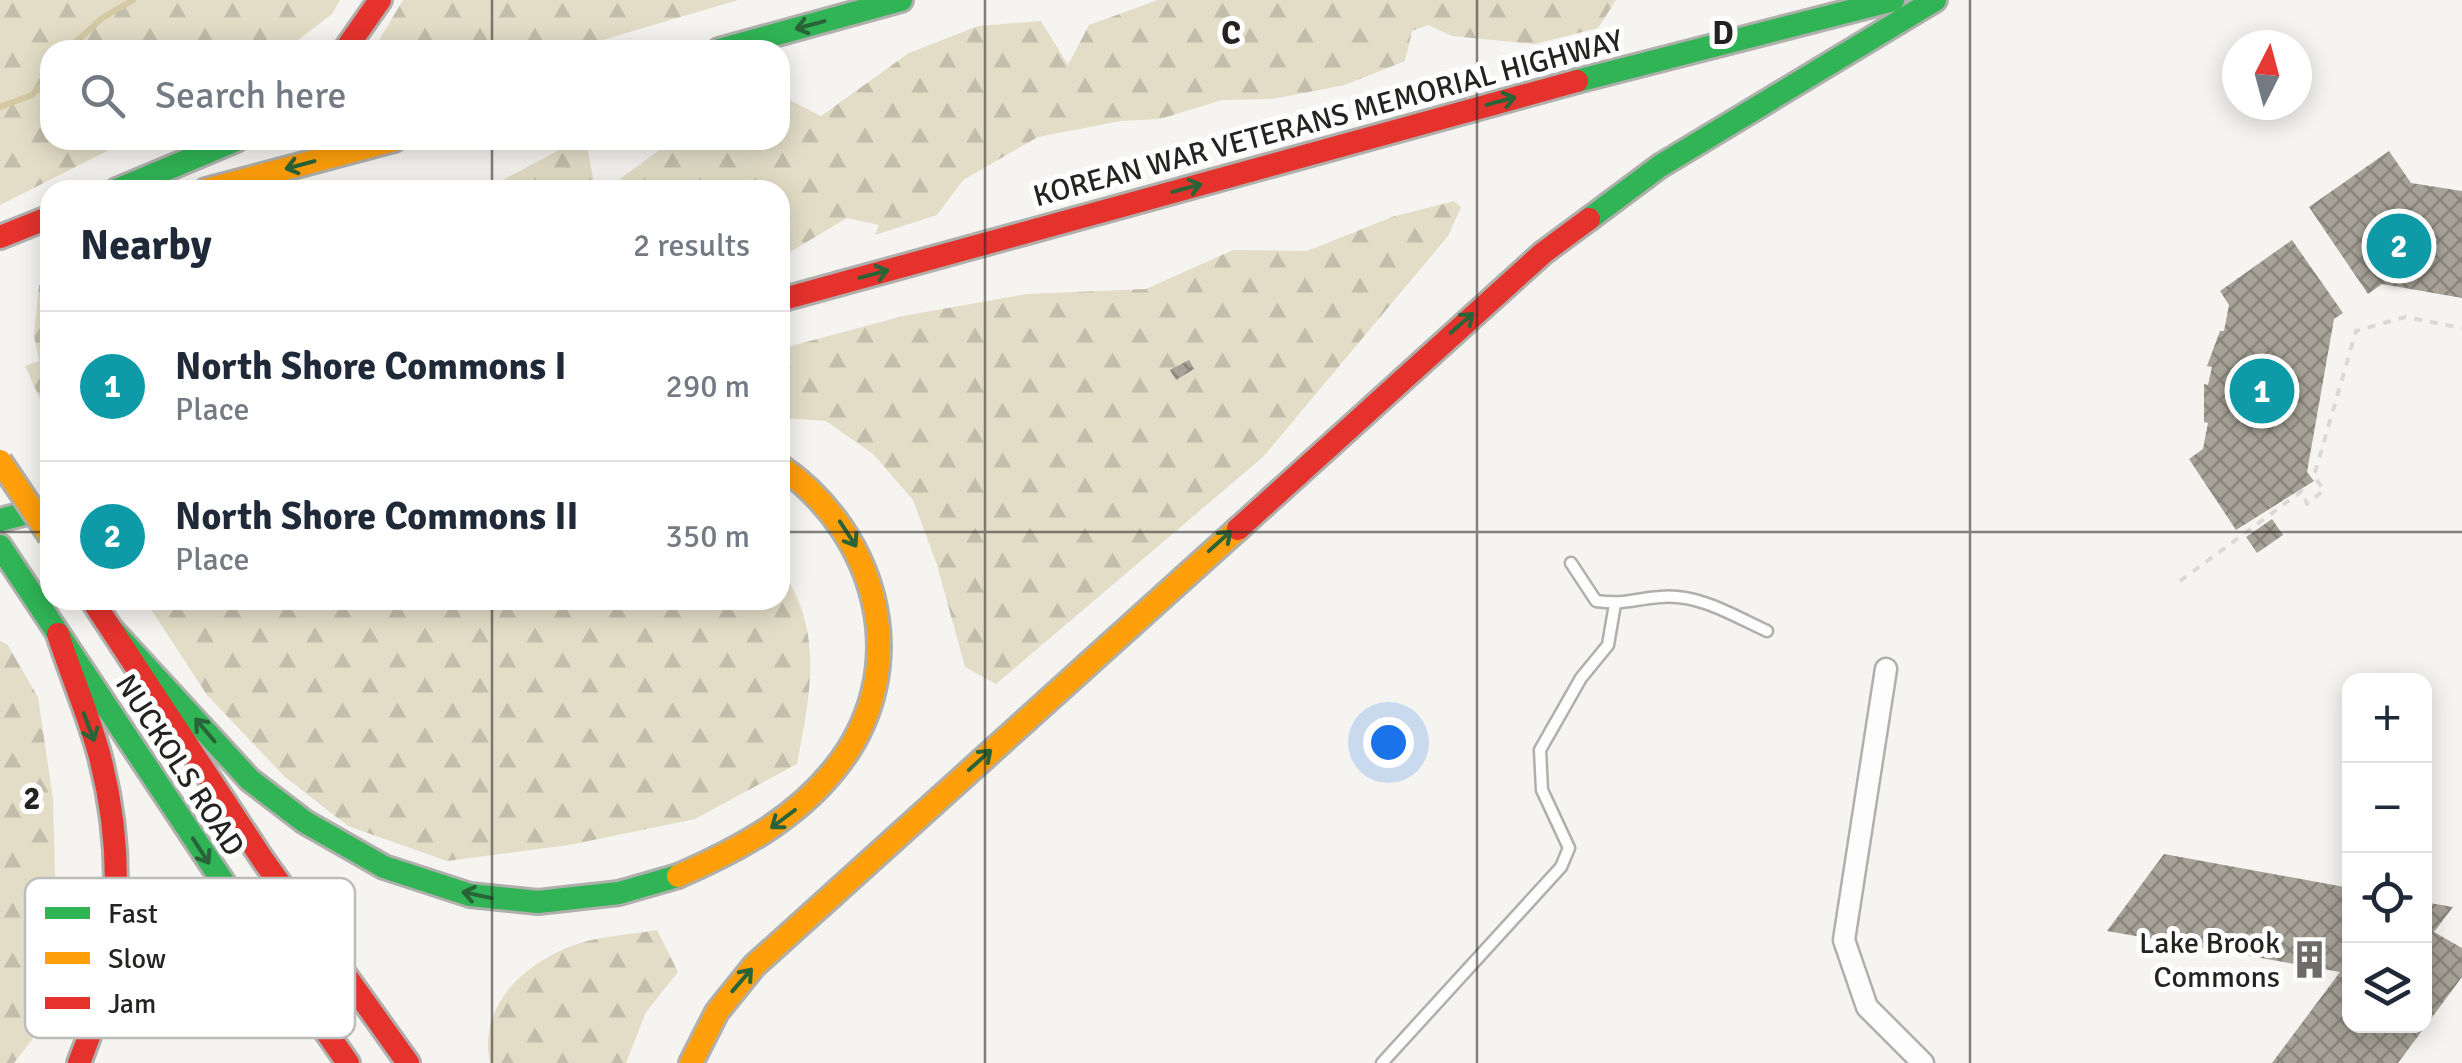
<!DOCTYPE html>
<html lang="en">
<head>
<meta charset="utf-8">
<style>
	body { margin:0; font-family:Signika,sans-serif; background:#f2f2f3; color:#1f2937 }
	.controls { position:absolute; right:30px; bottom:30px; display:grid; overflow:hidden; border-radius:20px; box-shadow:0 5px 25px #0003 }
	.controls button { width:90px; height:90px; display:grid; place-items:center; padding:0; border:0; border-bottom:2px solid #e0e1e3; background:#fff; color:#1f2937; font:50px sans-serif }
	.compass { position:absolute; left:2222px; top:30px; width:90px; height:90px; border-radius:50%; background:#fff; box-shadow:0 5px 25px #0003; rotate:6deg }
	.you { position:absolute; left:1388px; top:742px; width:35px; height:35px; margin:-25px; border:8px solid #fff; border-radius:50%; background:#1a73e8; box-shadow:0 0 0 15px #1a73e833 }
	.badge { display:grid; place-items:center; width:65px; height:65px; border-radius:50%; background:#6d6c6a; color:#fff; font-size:32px; font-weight:700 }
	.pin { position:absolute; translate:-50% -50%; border:5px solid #fff; box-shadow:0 2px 10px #0006 }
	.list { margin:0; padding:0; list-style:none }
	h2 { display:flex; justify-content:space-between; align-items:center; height:130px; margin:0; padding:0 40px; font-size:42px }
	h2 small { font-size:32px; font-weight:400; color:#747a83 }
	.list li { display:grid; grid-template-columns:65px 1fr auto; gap:30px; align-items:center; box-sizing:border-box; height:150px; padding:0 40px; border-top:2px solid #e0e1e3 }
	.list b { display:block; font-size:38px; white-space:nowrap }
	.list p { margin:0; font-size:32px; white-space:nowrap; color:#747a83 }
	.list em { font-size:32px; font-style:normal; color:#747a83 }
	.icon { flex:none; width:55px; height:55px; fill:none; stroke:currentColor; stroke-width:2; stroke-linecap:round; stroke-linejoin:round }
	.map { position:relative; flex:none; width:2462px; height:1063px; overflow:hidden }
	.search { position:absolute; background:#fff; box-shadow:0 5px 25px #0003; left:40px; top:40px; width:750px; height:110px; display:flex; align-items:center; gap:25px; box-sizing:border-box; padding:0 35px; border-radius:30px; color:#747a83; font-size:38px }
	.panel { position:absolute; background:#fff; box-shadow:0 5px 25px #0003; left:40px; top:180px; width:750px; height:430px; border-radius:30px }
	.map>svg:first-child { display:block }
	.forest { fill:url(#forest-firs) }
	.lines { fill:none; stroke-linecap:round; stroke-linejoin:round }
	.stream { stroke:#d4c9a3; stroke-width:6 }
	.building { fill:url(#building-cross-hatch) }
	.lane-casing { stroke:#afafac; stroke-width:15 }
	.street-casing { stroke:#afafac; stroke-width:25 }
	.fast-casing { stroke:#afafac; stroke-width:28 }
	.slow-casing { stroke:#afafac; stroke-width:28 }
	.jam-casing { stroke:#afafac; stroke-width:28 }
	.path { stroke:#d9d9d8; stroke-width:4; stroke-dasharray:8 8; stroke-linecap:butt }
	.lane { stroke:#fefdfd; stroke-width:10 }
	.street { stroke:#fefdfd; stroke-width:20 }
	.fast { stroke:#30b455; stroke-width:22 }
	.slow { stroke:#ff9f0a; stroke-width:22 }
	.jam { stroke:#e5322d; stroke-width:22 }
	.slow-bridge-casing { stroke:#afafac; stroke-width:28; stroke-linecap:butt }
	.slow-bridge { stroke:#ff9f0a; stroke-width:22 }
	.oneway { stroke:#296438 }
	.grid { fill:none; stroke:#242321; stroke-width:2.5; stroke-opacity:0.55 }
	.labels { text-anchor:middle; stroke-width:10; stroke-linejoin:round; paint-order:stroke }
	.street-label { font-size:30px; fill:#242321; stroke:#fff }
	.poi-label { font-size:30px; fill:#242321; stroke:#fff; text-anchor:end }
	.key { fill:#fff; stroke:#bdbdbc; stroke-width:2.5 }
	.key-label { font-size:28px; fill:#242321 }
	.grid-label { font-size:32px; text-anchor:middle; font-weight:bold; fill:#242321; stroke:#fff; stroke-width:10; stroke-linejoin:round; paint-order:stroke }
</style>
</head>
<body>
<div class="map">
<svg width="2462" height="1063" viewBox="0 0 2462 1063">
	<defs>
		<pattern id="forest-firs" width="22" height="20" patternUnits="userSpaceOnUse" patternTransform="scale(2.5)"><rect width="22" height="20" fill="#e3ddc7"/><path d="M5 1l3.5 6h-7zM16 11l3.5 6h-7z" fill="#c3bdab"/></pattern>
		<pattern id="building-cross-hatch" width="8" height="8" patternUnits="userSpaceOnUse" patternTransform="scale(2.5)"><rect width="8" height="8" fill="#a6a297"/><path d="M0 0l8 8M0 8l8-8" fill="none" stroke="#87847b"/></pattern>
	</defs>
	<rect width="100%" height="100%" fill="#f5f4f1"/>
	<!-- forest -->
	<g class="forest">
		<polygon points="0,0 340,0 332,14 285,50 50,50 50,140 129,140 0,205"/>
		<polygon points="403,0 738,0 569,50 373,50"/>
		<polygon points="1158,0 1616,0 1598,28 1535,44 1452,36 1428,25 1412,31 1405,61 1345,85 1272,99 1222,100 1160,119 1121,121 1038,137 963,180 937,215 875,235 879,225 847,218 780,258 780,190 605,190 673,140 780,140 780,95 821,116 909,53 978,26 1041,21 1068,65 1089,25"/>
		<polygon points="578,140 586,140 595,190 484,190"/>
		<polygon points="1454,201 1461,207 1448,236 1263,457 996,684 965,667 937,565 913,500 873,454 826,421 786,418 780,406 780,349 903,316 1026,294 1146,289 1233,250 1307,251 1392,217"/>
		<polygon points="50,282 50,421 25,366 39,361 34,335 39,285"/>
		<path d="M780,569C825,628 810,696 797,764L695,819L569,845L447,861L348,826L285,777L207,695L145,600H780Z"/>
		<polygon points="0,641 7,644 38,697 53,799 56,907 69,992 14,1063 0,1063"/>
		<path d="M657,930L678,972L646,1012L626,1063H490C478,1007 521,966 571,946C597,936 630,935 657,930Z"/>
	</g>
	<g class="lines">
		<!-- stream -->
		<g class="stream">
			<polyline points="67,50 101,19 133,0"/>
			<polyline points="0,107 32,95 50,76"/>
		</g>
	</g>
	<!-- building -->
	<g class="building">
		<polygon points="2389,151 2411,183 2462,191 2462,298 2382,284 2368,294 2309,207"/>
		<polygon points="2292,240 2343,313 2334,319 2307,472 2314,481 2236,530 2189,459 2203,449 2208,423 2204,422 2204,384 2208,385 2212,367 2207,366 2220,331 2224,331 2229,305 2220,291"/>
		<polygon points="1189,360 1194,369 1176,380 1170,370"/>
		<polygon points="2272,519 2283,535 2257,553 2246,537"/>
		<polygon points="2164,854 2350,888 2350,1026 2424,1026 2424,902 2453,907 2434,932 2462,948 2462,977 2398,1063 2272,1063 2340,972 2107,931"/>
	</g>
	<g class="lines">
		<defs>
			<g id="lane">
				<path d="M1571,563L1596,601C1626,605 1633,599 1660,597C1698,593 1734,616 1767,631"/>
				<polyline points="1382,1063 1561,867 1569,848 1542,790 1540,750 1581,678 1608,645 1615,604"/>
			</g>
			<polyline id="street" points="1886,669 1844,940 1867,1007 1923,1063"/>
			<g id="fast">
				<polyline points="719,50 901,0"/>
				<polyline points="1577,81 1893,0"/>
				<polyline points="117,190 236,140"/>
				<polyline points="1589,219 1660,166 1935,0"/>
				<polyline points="0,520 50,507"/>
				<polyline points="0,546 255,930"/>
				<polyline points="113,631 250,780 305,822 384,867 470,895 538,902 619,893 678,876"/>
			</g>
			<g id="slow">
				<polyline points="206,190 394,140"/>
				<path d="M678,876C736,851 794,820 834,770C915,671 880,535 780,466"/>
				<polyline points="691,1063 717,1012 754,966 1238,529"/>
			</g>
			<g id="jam">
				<polyline points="345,50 380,0"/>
				<polyline points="0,237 50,217"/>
				<polyline points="780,300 1577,81"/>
				<polyline points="1238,529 1543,253 1589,219"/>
				<polyline points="92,600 263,860 408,1063"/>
				<path d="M58,634C71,675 89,715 100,757C127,862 120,963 79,1063"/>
				<polyline points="255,930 348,1063"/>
			</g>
		</defs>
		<!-- lane casing -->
		<use href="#lane" class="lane-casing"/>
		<!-- street casing -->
		<use href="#street" class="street-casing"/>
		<!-- fast casing -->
		<use href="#fast" class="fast-casing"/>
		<!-- slow casing -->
		<use href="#slow" class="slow-casing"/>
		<!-- jam casing -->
		<use href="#jam" class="jam-casing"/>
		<!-- path -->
		<polyline class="path" points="2180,581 2302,491 2307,504 2324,490 2314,476 2356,331 2405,317 2462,328"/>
		<!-- lane -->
		<use href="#lane" class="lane"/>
		<!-- street -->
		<use href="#street" class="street"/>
		<!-- fast -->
		<use href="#fast" class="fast"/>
		<!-- slow -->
		<use href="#slow" class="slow"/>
		<!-- jam -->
		<use href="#jam" class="jam"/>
		<defs>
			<polyline id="slow-bridge" points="0,461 50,536"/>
		</defs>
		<!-- slow-bridge casing -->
		<use href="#slow-bridge" class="slow-bridge-casing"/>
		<!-- slow-bridge -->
		<use href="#slow-bridge" class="slow-bridge"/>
	</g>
	<!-- one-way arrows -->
	<defs><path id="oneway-shaft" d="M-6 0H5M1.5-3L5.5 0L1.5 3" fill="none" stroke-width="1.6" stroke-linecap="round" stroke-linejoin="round" transform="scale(2.5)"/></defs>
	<g class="oneway">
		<use href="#oneway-shaft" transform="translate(810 25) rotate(165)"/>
		<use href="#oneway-shaft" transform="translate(1501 101) rotate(-15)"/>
		<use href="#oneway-shaft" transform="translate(300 165) rotate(165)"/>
		<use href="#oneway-shaft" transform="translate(1187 188) rotate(-15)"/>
		<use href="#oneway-shaft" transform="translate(874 274) rotate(-15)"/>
		<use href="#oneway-shaft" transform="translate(1462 323) rotate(-41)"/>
		<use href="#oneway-shaft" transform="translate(848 534) rotate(57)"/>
		<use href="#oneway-shaft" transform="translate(1220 541) rotate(-42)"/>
		<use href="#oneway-shaft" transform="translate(89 727) rotate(69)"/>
		<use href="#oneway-shaft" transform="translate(205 730) rotate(-130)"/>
		<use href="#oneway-shaft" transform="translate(980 760) rotate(-42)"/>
		<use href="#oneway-shaft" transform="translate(783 819) rotate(143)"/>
		<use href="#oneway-shaft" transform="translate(201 851) rotate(57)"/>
		<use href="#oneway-shaft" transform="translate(477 895) rotate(-168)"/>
		<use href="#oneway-shaft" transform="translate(742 980) rotate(-49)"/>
	</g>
	<!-- grid -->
	<path class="grid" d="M492,0V50M985,0V1063M1477,0V1063M1970,0V1063M492,140V190M0,532H50M780,532H2462M492,600V1063"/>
	<!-- icons -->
	<defs>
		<symbol id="building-bare" viewBox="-9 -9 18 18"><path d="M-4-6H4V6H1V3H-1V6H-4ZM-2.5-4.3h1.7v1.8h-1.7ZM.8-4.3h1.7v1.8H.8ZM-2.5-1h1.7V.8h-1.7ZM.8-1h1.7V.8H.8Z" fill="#6d6c6a" stroke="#fff" stroke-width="2.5" paint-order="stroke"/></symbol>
	</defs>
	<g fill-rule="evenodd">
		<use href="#building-bare" x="2282" y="932" width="55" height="55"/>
	</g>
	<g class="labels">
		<!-- street labels -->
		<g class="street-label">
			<text transform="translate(1328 118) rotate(-15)" y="10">KOREAN WAR VETERANS MEMORIAL HIGHWAY</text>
			<text transform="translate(180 765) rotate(57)" y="10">NUCKOLS ROAD</text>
		</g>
		<!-- poi labels -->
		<g class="poi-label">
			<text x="2280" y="953">Lake Brook<tspan x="2280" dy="34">Commons</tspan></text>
		</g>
	</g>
	<!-- legend -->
	<rect x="25" y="878" width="330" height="160" rx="15" class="key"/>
	<rect x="45" y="907" width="45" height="12" fill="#30b455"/>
	<rect x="45" y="952" width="45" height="12" fill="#ff9f0a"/>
	<rect x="45" y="997" width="45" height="12" fill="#e5322d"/>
	<g class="key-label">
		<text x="108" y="923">Fast</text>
		<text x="108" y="968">Slow</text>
		<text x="108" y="1013">Jam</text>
	</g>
	<g class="grid-label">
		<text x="1231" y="44">C</text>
		<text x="1723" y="44">D</text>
		<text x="32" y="809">2</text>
	</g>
</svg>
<div class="controls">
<button>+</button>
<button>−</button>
<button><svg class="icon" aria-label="locate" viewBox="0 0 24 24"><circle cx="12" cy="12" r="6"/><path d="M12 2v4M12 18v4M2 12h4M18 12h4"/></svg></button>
<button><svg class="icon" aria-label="layers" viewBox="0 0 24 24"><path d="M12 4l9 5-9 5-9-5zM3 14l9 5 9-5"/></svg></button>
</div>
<svg class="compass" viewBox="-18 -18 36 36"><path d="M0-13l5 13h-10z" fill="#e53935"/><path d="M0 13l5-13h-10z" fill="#747a83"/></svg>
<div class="you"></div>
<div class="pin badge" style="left:2262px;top:391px;background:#0f9aa8">1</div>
<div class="pin badge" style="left:2399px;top:246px;background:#0f9aa8">2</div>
<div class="search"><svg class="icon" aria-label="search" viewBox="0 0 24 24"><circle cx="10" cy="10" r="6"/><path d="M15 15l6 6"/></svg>Search here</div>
<section class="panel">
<h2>Nearby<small>2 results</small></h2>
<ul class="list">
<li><span class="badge" style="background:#0f9aa8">1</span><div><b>North Shore Commons I</b><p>Place</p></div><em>290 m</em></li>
<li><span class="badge" style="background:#0f9aa8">2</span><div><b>North Shore Commons II</b><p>Place</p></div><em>350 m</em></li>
</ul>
</section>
</div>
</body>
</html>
